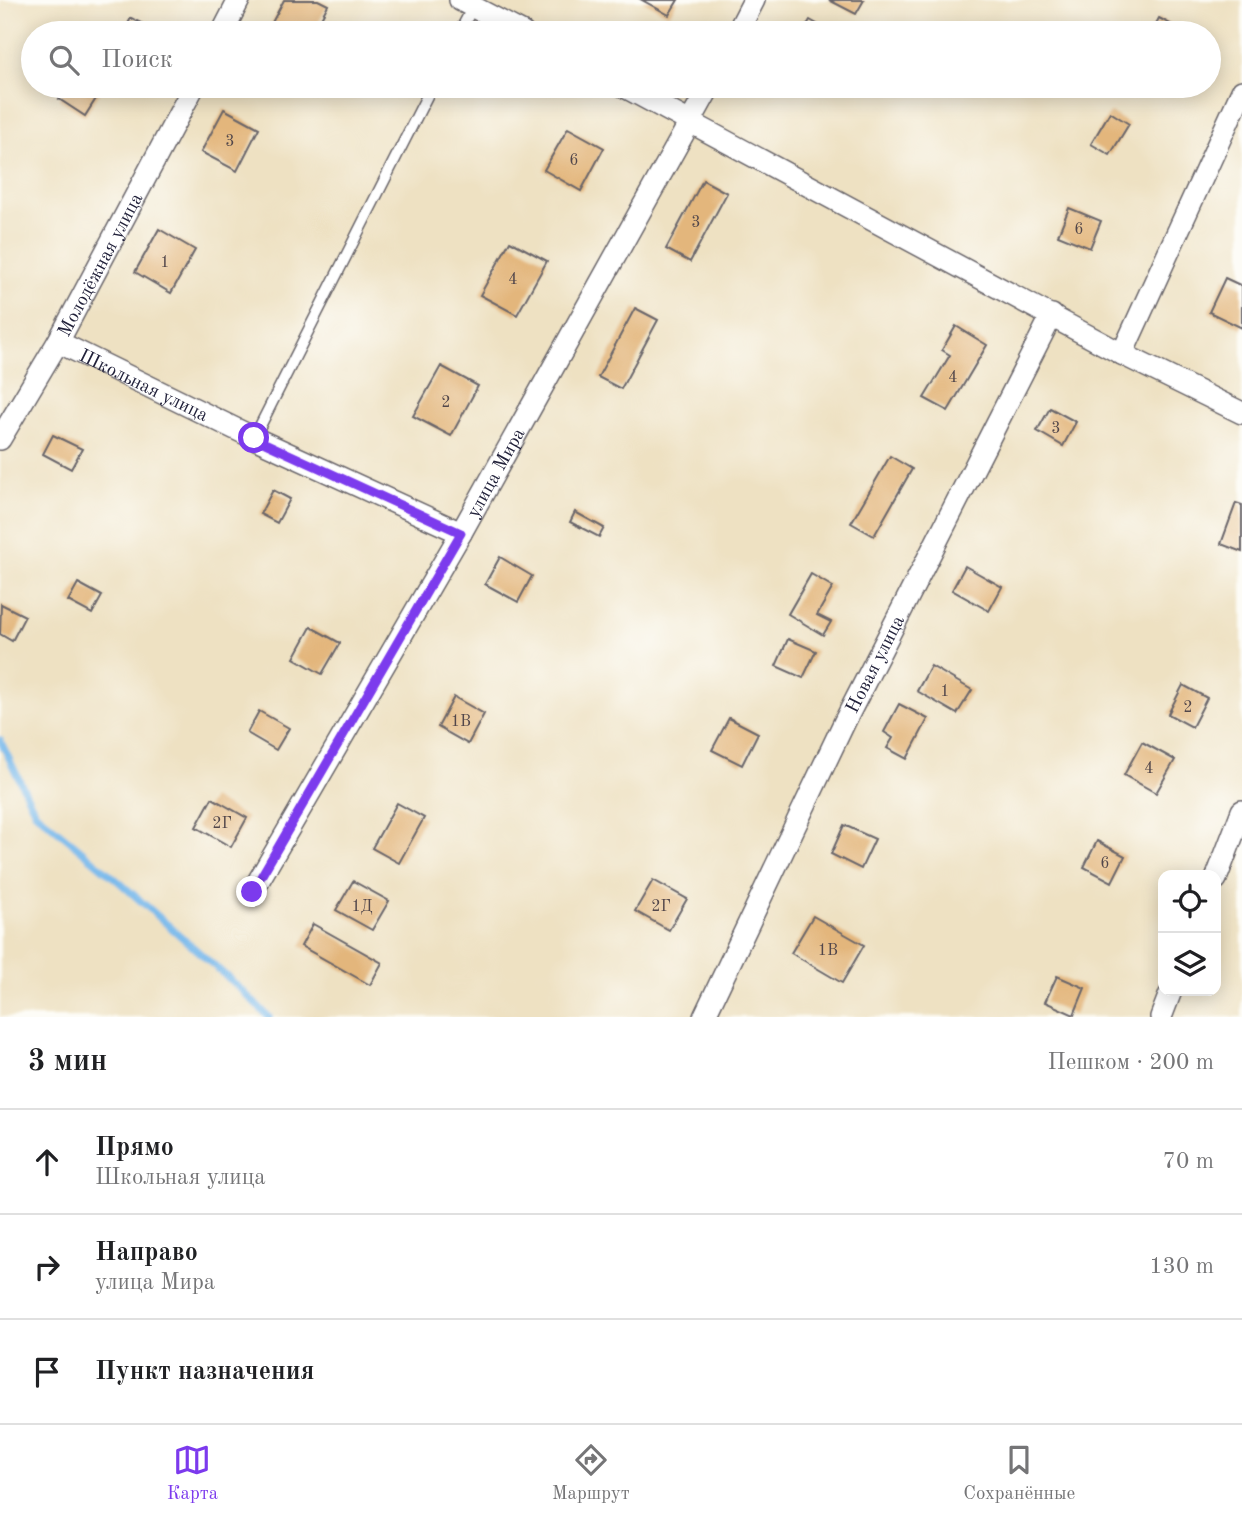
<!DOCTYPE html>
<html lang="ru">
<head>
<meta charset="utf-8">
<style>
	body { margin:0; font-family:"Old Standard TT",serif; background:#f2f2f2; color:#202124 }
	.controls { position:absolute; right:21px; bottom:21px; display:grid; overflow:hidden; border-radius:14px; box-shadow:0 4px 18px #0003 }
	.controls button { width:63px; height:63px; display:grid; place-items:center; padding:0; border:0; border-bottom:2px solid #e0e0e0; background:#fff; color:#202124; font:35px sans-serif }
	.stop { position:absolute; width:21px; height:21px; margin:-16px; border:5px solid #7c3aed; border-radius:50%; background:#fff }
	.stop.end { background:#7c3aed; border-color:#fff; box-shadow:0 2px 7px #0008 }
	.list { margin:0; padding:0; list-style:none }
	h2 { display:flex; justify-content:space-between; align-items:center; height:91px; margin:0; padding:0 28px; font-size:30px }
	h2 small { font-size:23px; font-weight:400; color:#757577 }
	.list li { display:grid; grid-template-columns:46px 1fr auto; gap:21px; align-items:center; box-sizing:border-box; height:105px; padding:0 28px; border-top:2px solid #e0e0e0 }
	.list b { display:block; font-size:26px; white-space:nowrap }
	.list p { margin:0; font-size:23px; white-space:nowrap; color:#757577 }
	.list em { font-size:23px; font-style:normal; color:#757577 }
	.icon { flex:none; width:38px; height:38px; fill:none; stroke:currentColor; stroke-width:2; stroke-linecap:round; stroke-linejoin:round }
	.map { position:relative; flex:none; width:1242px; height:1017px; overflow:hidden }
	.search { position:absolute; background:#fff; box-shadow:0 4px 18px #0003; left:21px; right:21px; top:21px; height:77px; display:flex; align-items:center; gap:18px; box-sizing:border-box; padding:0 24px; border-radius:38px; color:#757577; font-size:26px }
	.sheet { height:406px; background:#fff }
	nav { display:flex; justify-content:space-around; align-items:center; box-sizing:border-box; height:98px; border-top:2px solid #e0e0e0; background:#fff; font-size:19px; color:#757577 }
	nav a { display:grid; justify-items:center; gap:4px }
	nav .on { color:#7c3aed }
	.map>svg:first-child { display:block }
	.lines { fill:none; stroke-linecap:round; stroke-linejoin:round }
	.stream { stroke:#76b8eb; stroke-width:7 }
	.building { fill:#e3b67c }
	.service-casing { stroke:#69656a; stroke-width:13 }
	.minor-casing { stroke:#69656a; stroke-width:24 }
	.service { stroke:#fff; stroke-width:10 }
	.minor { stroke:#fff; stroke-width:21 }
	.route { stroke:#7c3aed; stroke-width:9 }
	.labels { text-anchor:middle; stroke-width:6; stroke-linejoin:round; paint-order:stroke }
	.number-label { font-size:16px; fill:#52474b }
	.street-label { font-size:19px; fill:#22223b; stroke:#fdfcf7 }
</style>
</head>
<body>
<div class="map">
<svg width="1242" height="1017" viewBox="0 0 1242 1017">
	<rect width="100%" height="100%" fill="#fdfcf7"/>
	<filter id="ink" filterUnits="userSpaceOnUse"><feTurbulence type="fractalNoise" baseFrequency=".0143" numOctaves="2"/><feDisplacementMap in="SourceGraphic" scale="14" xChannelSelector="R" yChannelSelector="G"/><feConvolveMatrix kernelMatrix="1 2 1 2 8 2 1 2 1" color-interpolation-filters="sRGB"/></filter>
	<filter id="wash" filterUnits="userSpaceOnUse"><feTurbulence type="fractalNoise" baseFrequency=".00686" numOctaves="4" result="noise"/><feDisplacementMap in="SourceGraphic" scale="28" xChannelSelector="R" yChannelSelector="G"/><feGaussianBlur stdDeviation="1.57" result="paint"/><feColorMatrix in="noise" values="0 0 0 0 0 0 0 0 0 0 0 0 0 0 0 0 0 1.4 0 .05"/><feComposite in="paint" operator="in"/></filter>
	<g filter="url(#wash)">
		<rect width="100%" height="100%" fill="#eee1c2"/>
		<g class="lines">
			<!-- stream -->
			<polyline class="stream" points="0,740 35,812 118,881 235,984 269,1017"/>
		</g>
		<g id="blocks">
			<!-- building -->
			<g class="building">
				<polygon points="284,0 318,0 328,5 313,33 274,33 268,30"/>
				<polygon points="642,0 678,0 669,15"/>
				<polygon points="829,0 864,0 856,14"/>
				<polygon points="131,18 160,33 123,33"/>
				<polygon points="1159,18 1187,33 1151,33"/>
				<polygon points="810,20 833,33 802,33"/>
				<polygon points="68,86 104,86 85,116 59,99"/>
				<polygon points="224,109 259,128 237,171 201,152"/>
				<polygon points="1110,112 1129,124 1110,155 1091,144"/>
				<polygon points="568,128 604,148 581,191 544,170"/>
				<polygon points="703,180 727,193 690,262 666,249"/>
				<polygon points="1069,208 1101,221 1090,248 1058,235"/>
				<polygon points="159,229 195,250 171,293 135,272"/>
				<polygon points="510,241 547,261 517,315 480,295"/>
				<polygon points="1225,278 1242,286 1242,328 1209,312"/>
				<polygon points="635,308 658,320 621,389 598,377"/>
				<polygon points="956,326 987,345 948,411 924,398 950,355 942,350"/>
				<polygon points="441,366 478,386 451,436 413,416"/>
				<polygon points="1050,408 1076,422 1063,446 1037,431"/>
				<polygon points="53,435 82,449 71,469 43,454"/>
				<polygon points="890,456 912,469 874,536 851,523"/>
				<polygon points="273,490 290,499 277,523 260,514"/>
				<polygon points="1236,503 1242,505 1242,552 1221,544"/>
				<polygon points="575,512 604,528 599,537 570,522"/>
				<polygon points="500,557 532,576 518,602 485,584"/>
				<polygon points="965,566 1002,587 989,611 952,590"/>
				<polygon points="811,574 833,587 817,615 831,622 823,635 788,614"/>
				<polygon points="78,583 102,596 92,614 68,601"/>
				<polygon points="1,604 25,616 12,641 0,634"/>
				<polygon points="311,627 340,643 322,674 294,658"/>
				<polygon points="788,639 816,651 803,678 776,666"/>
				<polygon points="931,666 972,690 957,714 917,691"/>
				<polygon points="1183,685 1207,698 1192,727 1168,714"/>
				<polygon points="454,697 484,714 468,744 438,727"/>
				<polygon points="899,704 928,719 907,759 887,748 893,738 884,732"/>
				<polygon points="259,711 289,728 276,750 247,733"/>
				<polygon points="729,718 758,733 742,765 712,750"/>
				<polygon points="1142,742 1175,760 1156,793 1124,775"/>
				<polygon points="212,798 247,818 231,847 196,827"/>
				<polygon points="397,803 424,818 399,863 372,848"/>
				<polygon points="844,825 875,839 861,869 831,854"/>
				<polygon points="1097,841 1125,856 1112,882 1084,867"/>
				<polygon points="653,880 687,899 669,930 635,911"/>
				<polygon points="353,881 389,901 372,930 336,910"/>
				<polygon points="813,916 864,945 842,983 791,953"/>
				<polygon points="313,924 382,963 370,985 301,946"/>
				<polygon points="1057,976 1085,988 1074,1015 1045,1002"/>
			</g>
		</g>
	</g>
	<g filter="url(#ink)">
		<use href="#blocks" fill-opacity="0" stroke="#69656a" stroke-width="2"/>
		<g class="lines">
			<defs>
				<g id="service">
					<polyline points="459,33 474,5"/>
					<polyline points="254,438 432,86"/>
				</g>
				<g id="minor">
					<polyline points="460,0 523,33"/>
					<polyline points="222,33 239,0"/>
					<polyline points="737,33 754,0"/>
					<polyline points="623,86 1122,354 1242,413"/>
					<path id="s1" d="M58,342L254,438L461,533"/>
					<polyline points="1122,354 1242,91"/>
					<path id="s2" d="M0,439L58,342L194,86"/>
					<polyline points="1216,879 1242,811"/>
					<path id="s3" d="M252,892L461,533L710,86"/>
					<path id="s4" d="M704,1017L845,721L1052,315"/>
					<polyline points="1161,1017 1171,991"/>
				</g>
			</defs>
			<!-- service casing -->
			<use href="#service" class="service-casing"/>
			<!-- minor casing -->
			<use href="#minor" class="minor-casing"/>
			<!-- service -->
			<use href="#service" class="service"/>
			<!-- minor -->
			<use href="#minor" class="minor"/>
		</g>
	</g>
	<g class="lines" filter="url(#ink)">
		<!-- route -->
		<polyline class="route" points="252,892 461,533 254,438"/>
	</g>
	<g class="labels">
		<!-- number labels -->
		<g class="number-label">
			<text x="230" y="146">3</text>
			<text x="574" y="165">6</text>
			<text x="696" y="227">3</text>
			<text x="1079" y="234">6</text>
			<text x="165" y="267">1</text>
			<text x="513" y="284">4</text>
			<text x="953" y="382">4</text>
			<text x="446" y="407">2</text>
			<text x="1056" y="433">3</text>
			<text x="945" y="696">1</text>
			<text x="1188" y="712">2</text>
			<text x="461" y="726">1В</text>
			<text x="1149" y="773">4</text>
			<text x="222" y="828">2Г</text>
			<text x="1105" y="868">6</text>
			<text x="362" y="911">1Д</text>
			<text x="661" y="911">2Г</text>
			<text x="828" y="955">1В</text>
		</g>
		<!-- street labels -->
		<g class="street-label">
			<text dy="7" stroke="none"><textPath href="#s2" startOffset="201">Молодёжная улица</textPath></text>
			<text dy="7" stroke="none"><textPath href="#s1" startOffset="96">Школьная улица</textPath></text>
			<text dy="7" stroke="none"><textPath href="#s3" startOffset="485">улица Мира</textPath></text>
			<text dy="7" stroke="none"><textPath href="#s4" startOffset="392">Новая улица</textPath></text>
		</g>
	</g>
</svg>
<div class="controls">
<button><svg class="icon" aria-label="locate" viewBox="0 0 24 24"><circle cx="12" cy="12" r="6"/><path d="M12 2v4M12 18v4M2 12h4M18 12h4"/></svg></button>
<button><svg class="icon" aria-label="layers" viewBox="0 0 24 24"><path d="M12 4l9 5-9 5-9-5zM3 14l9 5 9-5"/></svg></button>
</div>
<div class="stop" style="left:254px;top:438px"></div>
<div class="stop end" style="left:252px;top:892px"></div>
<div class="search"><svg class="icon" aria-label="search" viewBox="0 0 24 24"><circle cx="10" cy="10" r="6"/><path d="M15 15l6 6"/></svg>Поиск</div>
</div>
<section class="sheet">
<h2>3 мин<small>Пешком · 200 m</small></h2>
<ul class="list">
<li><svg class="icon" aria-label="ahead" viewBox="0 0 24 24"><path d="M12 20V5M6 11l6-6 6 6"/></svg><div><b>Прямо</b><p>Школьная улица</p></div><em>70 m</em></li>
<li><svg class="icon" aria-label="right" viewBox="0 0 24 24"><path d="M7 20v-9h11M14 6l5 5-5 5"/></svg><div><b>Направо</b><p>улица Мира</p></div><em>130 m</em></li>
<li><svg class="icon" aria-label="arrive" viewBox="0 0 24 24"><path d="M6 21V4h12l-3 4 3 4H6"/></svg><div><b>Пункт назначения</b></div></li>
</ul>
</section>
<nav>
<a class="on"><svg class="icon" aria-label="map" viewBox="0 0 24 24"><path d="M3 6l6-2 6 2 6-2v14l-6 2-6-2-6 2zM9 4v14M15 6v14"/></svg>Карта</a>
<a><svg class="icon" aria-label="directions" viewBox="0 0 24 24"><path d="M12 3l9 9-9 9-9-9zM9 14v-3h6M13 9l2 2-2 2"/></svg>Маршрут</a>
<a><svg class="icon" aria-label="saved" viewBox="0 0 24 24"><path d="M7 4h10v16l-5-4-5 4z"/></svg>Сохранённые</a>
</nav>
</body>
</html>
